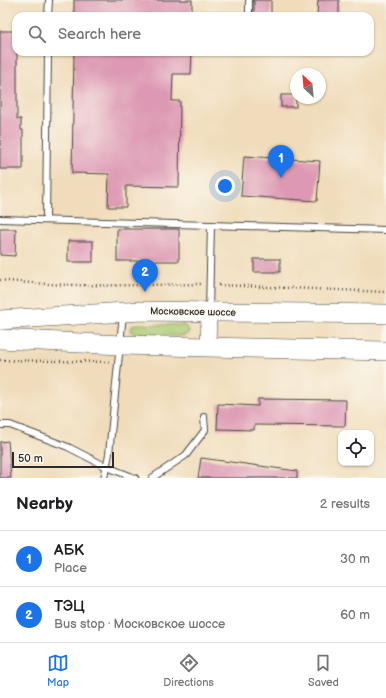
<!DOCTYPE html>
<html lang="en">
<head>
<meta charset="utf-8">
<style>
	body { margin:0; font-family:"Balsamiq Sans",sans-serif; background:#f2f2f2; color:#202124 }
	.controls { position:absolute; right:12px; bottom:12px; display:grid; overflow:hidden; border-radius:8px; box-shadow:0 1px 3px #0004 }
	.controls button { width:36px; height:36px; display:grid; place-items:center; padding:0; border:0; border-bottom:1px solid #e0e0e0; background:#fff; color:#202124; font:20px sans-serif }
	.compass { position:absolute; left:290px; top:68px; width:36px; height:36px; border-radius:50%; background:#fff; box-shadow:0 1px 3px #0004; rotate:334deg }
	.scale { position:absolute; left:12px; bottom:10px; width:102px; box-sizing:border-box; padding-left:4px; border:2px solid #2b2b2b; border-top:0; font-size:11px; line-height:14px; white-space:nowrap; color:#2b2b2b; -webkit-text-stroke:3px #fbf7ec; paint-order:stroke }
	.you { position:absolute; left:225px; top:186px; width:14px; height:14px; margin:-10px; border:3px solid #fff; border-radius:50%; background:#1a73e8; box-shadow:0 0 0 6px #1a73e833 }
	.badge { display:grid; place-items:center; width:26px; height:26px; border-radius:50%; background:#1a73e8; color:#fff; font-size:13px; font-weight:700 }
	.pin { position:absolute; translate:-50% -33px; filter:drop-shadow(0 1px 2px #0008) }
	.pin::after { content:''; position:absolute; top:21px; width:14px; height:12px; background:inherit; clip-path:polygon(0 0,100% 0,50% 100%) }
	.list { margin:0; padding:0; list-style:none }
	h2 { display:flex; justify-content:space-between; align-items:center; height:52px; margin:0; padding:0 16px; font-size:17px }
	h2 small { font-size:13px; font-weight:400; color:#757577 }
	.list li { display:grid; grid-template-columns:26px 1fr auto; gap:12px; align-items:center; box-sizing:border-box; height:56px; padding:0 16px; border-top:1px solid #e0e0e0 }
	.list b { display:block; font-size:15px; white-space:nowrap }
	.list p { margin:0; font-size:13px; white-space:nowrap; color:#757577 }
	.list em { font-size:13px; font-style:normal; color:#757577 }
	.icon { flex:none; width:22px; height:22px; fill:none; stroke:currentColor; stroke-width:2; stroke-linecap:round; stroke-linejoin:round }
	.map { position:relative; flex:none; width:386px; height:478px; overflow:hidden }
	.search { position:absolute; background:#fff; box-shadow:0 1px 3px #0004; left:12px; right:12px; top:12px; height:44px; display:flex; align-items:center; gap:10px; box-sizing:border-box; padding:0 14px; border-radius:12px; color:#757577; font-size:15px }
	.sheet { height:164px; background:#fff }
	nav { display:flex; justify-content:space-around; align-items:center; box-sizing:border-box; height:56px; border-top:1px solid #e0e0e0; background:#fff; font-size:11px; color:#757577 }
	nav a { display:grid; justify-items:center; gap:2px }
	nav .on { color:#1a73e8 }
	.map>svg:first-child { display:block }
	.green { fill:#aac76e; stroke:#6a794c }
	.building { fill:#dd99b3 }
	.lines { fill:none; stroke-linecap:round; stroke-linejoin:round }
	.service-casing { stroke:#494640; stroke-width:8 }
	.tertiary-casing { stroke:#494640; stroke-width:16 }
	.primary-casing { stroke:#494640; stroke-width:20 }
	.path { stroke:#494640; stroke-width:2.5; stroke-dasharray:1 3; stroke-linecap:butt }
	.service { stroke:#fff; stroke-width:6 }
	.tertiary { stroke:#fff; stroke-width:15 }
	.primary { stroke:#fff; stroke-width:19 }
	.labels { text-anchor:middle; stroke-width:3; stroke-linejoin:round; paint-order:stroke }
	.street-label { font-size:10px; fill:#2b2b2b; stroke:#fbf7ec }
</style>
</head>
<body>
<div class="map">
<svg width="386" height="478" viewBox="0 0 386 478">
	<rect width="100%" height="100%" fill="#fbf7ec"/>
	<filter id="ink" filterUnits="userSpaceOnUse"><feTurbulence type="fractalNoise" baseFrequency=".025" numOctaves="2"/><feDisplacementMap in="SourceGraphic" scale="8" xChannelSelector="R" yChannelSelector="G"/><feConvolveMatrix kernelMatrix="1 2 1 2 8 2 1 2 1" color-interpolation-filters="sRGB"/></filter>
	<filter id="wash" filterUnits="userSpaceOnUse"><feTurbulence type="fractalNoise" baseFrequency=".012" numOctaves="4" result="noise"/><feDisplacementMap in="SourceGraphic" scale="16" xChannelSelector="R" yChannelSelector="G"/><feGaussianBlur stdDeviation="0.9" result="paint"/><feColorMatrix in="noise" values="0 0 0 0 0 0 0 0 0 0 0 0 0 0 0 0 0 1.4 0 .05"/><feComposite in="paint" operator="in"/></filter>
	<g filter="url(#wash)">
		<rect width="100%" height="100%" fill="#f0dcba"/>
		<!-- green -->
		<path class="green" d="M136,324L184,325L188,328C190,332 188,335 183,336L137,335L134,334L131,331L132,326Z"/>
		<g id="blocks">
			<!-- building -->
			<g class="building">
				<rect x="74" y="0" width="118" height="16"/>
				<rect x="254" y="0" width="17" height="16"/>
				<polygon points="318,0 339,0 339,16 317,16"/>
				<polygon points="0,31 16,31 16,52 17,52 17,119 21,119 21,130 23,130 23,169 0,169"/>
				<polygon points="74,52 192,52 191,74 173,74 172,101 180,101 179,187 126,186 126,207 108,207 109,174 72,173"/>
				<rect x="281" y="95" width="15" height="12"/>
				<polygon points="244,156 320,161 317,201 241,196"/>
				<polygon points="0,229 16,229 15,256 0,255"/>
				<rect x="117" y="229" width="62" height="32"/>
				<rect x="68" y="241" width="25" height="21"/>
				<rect x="254" y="259" width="26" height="13"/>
				<polygon points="258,399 346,400 345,426 254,425 254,430 217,429 218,404 258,406"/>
				<polygon points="8,441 11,478 0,478 0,442"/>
				<polygon points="201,458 297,471 297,478 198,478"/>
			</g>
		</g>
	</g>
	<g filter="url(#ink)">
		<use href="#blocks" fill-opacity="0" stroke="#494640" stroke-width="1"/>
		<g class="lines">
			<defs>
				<g id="service">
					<polyline points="48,16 49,0"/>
					<polyline points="249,16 249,0"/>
					<polyline points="0,219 386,230"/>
					<polyline points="46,220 48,52"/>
					<polyline points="209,311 211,225"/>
					<polyline points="0,425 10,425 68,447 107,467 135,478"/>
					<polyline points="104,478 109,454 123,314"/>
					<polyline points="152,478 186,455 205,430 204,417"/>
				</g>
				<polyline id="tertiary" points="208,347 209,312"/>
				<g id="primary">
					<polyline points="0,320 141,311 386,314"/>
					<polyline points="0,339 121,345 386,351"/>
				</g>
			</defs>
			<!-- service casing -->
			<use href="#service" class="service-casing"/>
			<!-- tertiary casing -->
			<use href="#tertiary" class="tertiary-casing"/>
			<!-- primary casing -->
			<use href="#primary" class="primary-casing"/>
			<!-- path -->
			<g class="path">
				<path d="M0,280C67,288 134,285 202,284"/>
				<polyline points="219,285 386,292"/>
				<polyline points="0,360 109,362"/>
			</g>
			<!-- service -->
			<use href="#service" class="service"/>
			<!-- tertiary -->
			<use href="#tertiary" class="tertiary"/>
			<!-- primary -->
			<use href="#primary" class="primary"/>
		</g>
	</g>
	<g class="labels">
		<!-- street labels -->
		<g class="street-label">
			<text transform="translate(193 311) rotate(1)" y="4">Московское шоссе</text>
		</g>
	</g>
</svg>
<div class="controls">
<button><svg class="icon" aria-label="locate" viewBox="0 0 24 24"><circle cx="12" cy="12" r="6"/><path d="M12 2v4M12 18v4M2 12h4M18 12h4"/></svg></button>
</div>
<svg class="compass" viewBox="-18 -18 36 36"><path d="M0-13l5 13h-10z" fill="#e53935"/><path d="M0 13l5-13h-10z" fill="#757577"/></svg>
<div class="scale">50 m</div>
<div class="you"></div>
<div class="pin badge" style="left:281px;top:178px">1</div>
<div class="pin badge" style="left:145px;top:292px">2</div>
<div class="search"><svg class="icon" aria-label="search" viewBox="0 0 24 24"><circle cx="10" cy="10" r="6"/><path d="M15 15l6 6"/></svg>Search here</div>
</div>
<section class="sheet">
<h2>Nearby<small>2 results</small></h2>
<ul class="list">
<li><span class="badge">1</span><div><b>АБК</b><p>Place</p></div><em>30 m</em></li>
<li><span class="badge">2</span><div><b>ТЭЦ</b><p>Bus stop · Московское шоссе</p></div><em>60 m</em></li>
</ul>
</section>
<nav>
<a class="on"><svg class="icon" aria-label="map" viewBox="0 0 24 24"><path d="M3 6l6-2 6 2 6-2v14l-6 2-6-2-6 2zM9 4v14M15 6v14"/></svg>Map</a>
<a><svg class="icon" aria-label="directions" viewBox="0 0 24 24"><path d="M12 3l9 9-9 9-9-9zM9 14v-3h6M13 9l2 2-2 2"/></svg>Directions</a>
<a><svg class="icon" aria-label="saved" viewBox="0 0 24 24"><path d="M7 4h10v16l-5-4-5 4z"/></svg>Saved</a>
</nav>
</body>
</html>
